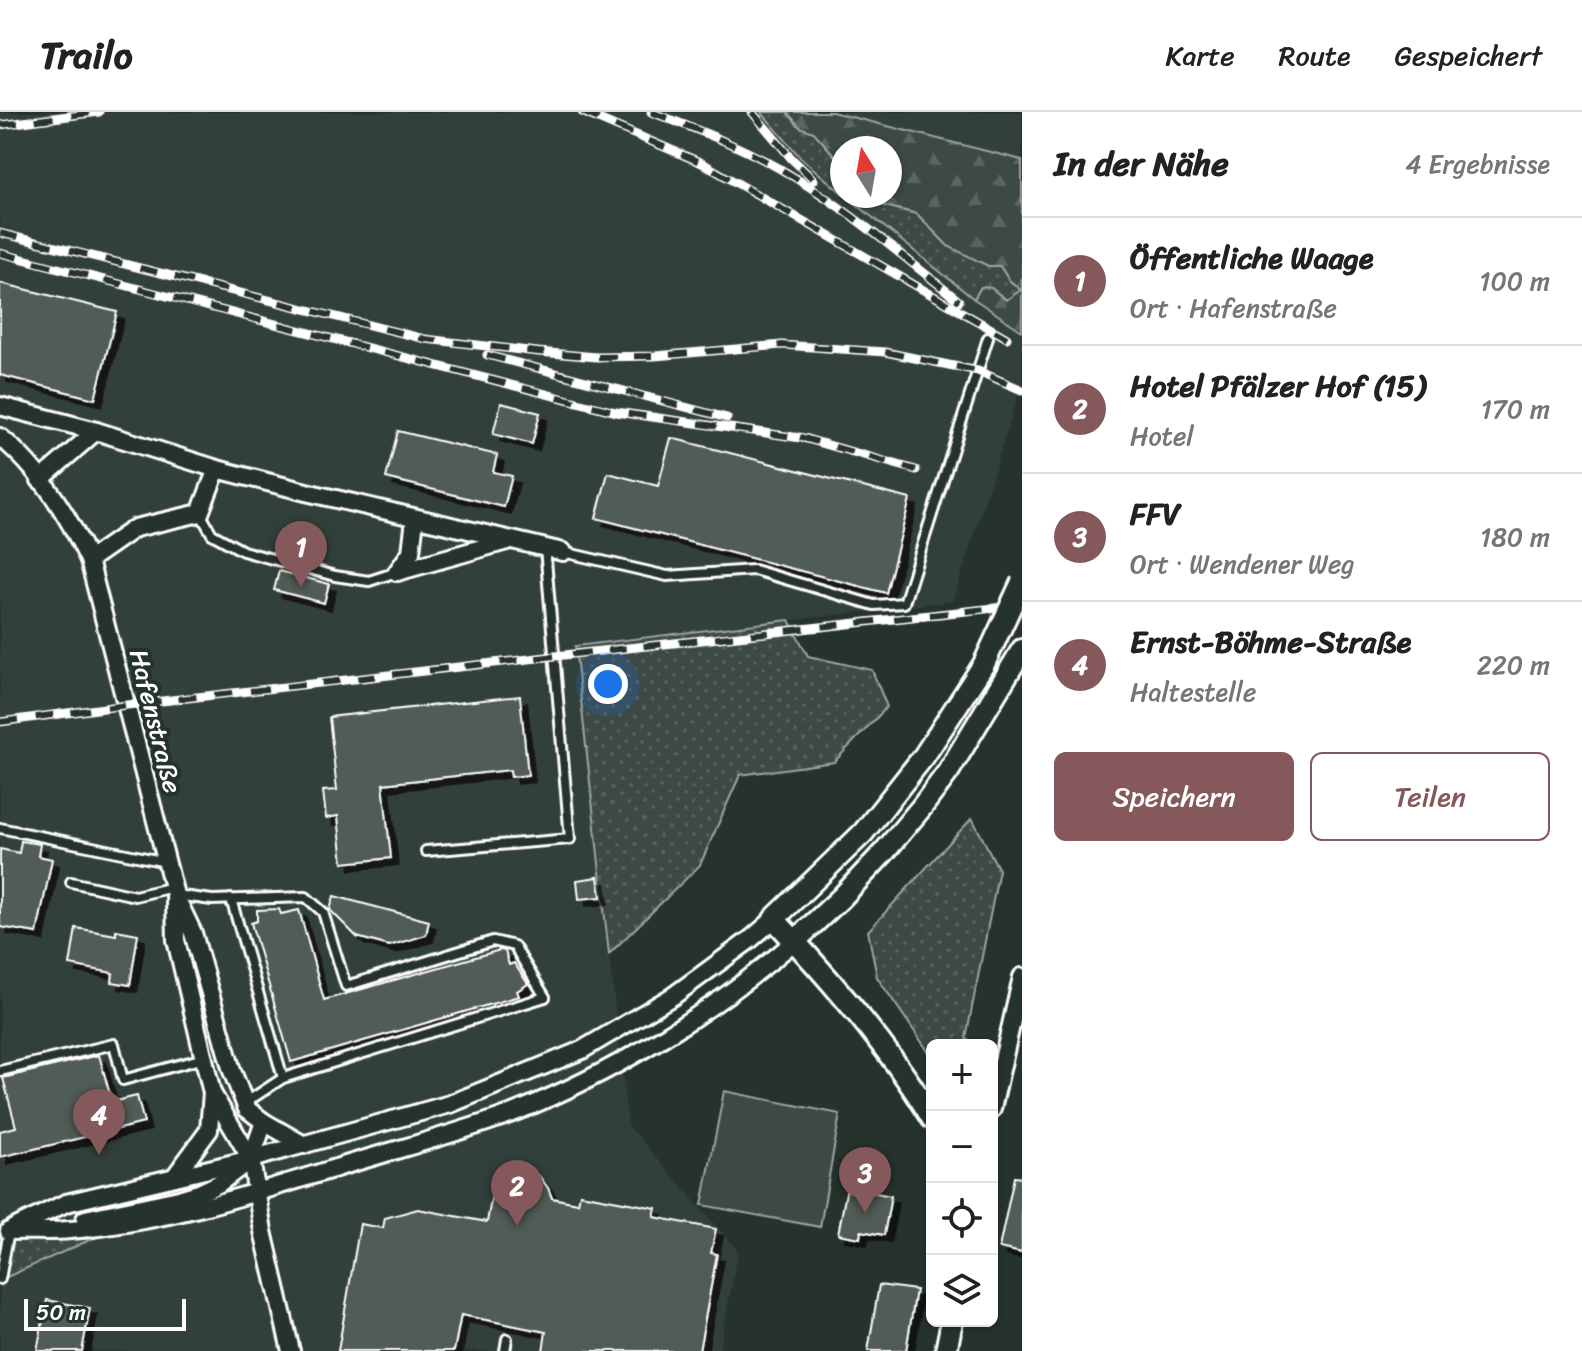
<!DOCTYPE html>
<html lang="de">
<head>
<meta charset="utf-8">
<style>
	body { margin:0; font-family:Sriracha,sans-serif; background:#f2f2f2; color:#222 }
	.controls { position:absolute; right:24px; bottom:24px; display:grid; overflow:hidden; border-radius:12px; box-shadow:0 2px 6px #0004 }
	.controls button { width:72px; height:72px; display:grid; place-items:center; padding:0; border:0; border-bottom:2px solid #e0e0e0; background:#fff; color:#222; font:40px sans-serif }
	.compass { position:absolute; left:830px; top:24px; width:72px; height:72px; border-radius:50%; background:#fff; box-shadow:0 2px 6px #0004; rotate:349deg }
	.scale { position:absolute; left:24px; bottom:20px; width:162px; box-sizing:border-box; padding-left:8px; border:4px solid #fff; border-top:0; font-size:22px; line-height:28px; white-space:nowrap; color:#fff; -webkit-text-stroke:6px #26332d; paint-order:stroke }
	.you { position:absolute; left:608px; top:572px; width:28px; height:28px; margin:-20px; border:6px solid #fff; border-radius:50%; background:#1a73e8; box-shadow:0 0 0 12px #1a73e833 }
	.badge { display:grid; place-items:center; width:52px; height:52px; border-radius:50%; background:#85585c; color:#fff; font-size:26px; font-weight:700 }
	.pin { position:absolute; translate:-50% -66px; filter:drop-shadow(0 2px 4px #0008) }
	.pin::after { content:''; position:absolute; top:42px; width:28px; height:24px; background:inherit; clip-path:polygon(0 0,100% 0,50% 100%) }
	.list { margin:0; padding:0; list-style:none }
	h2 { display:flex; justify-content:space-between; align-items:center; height:104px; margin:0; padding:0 32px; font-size:34px }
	h2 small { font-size:26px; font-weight:400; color:#767676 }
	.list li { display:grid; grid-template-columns:52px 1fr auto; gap:24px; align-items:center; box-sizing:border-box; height:128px; padding:0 32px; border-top:2px solid #e0e0e0 }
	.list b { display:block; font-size:30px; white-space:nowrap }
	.list p { margin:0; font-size:26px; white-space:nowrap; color:#767676 }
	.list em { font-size:26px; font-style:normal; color:#767676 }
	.actions { display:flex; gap:16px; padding:24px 32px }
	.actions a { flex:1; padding:18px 0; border:2px solid #85585c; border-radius:12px; text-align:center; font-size:28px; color:#85585c }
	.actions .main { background:#85585c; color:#fff }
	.icon { flex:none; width:44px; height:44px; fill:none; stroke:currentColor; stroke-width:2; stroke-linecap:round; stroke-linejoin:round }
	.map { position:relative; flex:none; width:1022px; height:1239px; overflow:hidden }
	header { display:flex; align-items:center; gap:48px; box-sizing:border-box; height:112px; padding:0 40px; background:#fff; border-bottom:2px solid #e0e0e0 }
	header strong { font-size:38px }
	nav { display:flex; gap:44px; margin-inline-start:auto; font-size:28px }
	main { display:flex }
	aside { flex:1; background:#fff }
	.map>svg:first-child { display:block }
	.built { fill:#333f3a; fill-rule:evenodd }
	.grass { fill:url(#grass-dots); stroke:#9ea4a2; stroke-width:2 }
	.forest { fill:url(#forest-firs); stroke:#9ea4a2; stroke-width:2 }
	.pitch { fill:#3e4944; stroke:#9ea4a2; stroke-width:2 }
	.building { fill:#515c57; stroke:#fff; stroke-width:2; filter:url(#shadow) }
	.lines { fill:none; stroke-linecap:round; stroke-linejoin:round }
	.service-casing { stroke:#fff; stroke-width:14 }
	.minor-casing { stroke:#fff; stroke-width:22 }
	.tertiary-casing { stroke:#fff; stroke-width:26 }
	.service { stroke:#26332d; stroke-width:8 }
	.minor { stroke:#26332d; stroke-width:16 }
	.tertiary { stroke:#26332d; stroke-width:20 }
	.rail-casing { stroke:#fff; stroke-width:9 }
	.rail { stroke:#26332d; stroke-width:6; stroke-dasharray:18; stroke-linecap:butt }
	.tertiary-bridge-casing { stroke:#fff; stroke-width:26; stroke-linecap:butt }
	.tertiary-bridge { stroke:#26332d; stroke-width:20 }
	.labels { text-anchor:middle; stroke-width:8; stroke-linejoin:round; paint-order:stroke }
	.street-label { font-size:26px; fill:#fff; stroke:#26332d }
</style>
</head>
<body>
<header>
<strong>Trailo</strong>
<nav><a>Karte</a><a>Route</a><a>Gespeichert</a></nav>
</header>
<main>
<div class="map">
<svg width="1022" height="1239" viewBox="0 0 1022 1239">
	<defs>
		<pattern id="grass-dots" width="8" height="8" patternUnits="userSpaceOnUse" patternTransform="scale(2)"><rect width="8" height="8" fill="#3e4944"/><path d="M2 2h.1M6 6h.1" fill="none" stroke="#5b6460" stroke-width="1.8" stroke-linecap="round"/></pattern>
		<pattern id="forest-firs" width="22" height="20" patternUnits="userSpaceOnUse" patternTransform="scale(2)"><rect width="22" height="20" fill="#3e4944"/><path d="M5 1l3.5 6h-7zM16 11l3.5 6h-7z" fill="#5b6460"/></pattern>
		<filter id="shadow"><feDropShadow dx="7" dy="7" stdDeviation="0" flood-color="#0009"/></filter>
	</defs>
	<rect width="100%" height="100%" fill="#26332d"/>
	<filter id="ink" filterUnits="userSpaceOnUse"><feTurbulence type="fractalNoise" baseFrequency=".0125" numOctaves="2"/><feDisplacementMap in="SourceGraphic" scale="16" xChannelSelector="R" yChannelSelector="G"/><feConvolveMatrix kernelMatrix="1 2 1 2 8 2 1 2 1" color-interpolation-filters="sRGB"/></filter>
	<g filter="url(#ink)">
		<!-- built -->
		<path class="built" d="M0,0H1022V271L953,489L575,534L628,1013L738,1139L719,1239H0ZM842,36H890V84H842Z"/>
		<!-- grass -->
		<g class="grass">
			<polygon points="761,0 787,0 800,15 814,20 842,52 842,81 801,46"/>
			<polygon points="846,84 873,84 882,93 917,102 948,134 1000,154 1009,168 1021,178 1007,188 991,176 981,175 974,187"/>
			<polygon points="789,508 808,544 872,558 887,595 834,650 740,663 700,753 609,842 575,534"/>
			<polygon points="972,706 999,758 966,926 972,933 932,933 932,945 877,865 868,819"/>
			<polygon points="128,1111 0,1168 0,1120"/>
		</g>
		<!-- forest -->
		<polygon class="forest" points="787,0 832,0 1022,48 1022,219 974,187 981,175 991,176 1006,188 1021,178 1009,168 1000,154 988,154 948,134 917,102 882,93 873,84 890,84 890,36 842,36 842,52 814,20 800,15"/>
		<!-- pitch -->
		<polygon class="pitch" points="724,979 840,1002 820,1115 702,1093"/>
		<!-- building -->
		<g class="building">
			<polygon points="0,171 117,200 95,287 0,263"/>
			<polygon points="501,291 540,301 532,332 493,322"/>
			<polygon points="398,319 497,343 493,360 512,364 504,395 386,366"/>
			<polygon points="671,326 910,387 886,481 596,406 608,361 658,374"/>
			<polygon points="279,459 329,472 324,491 274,478"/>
			<polygon points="520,584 528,663 511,665 510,658 383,672 391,746 343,751 338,704 326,706 323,679 337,678 329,605"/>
			<polygon points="21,729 40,732 38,744 52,747 37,821 0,815 0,737 19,741"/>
			<polygon points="598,765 601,785 579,787 577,768"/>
			<polygon points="334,784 429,809 426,823 389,834 357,825 330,798"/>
			<polygon points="279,797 281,802 299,798 324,888 500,838 505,839 509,853 514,851 528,872 517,879 519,884 291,950 251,811 257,809 257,798"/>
			<polygon points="76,816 116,823 116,818 138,822 130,873 112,870 113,861 70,853"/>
			<polygon points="99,943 112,990 137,984 144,1011 0,1045 0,1019 16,1015 3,966"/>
			<polygon points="524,1060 539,1064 548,1076 552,1086 578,1091 580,1082 656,1096 654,1105 716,1117 711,1141 717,1142 699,1239 543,1239 546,1220 461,1203 454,1239 338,1239 360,1112 383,1116 385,1106 418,1097 487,1110 494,1072 502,1074 516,1063"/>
			<polygon points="1014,1065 1022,1066 1022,1141 999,1136"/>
			<polygon points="847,1075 891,1084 884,1123 861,1119 860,1126 838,1122"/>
			<polygon points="879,1173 916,1178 906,1239 868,1239"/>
			<polygon points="47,1188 90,1196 82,1239 37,1239"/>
		</g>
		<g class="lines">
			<defs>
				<g id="service">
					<polyline points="200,401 212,422 243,439 335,464 369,469 397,460"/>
					<polyline points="563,440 667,464 754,458 874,493 904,491 988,226"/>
					<polyline points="0,716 166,750"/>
					<polyline points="426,739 570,727 545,436"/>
					<polyline points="71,770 135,784 173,775"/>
					<polyline points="175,783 212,788 306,785 323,800 346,874 493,829 514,834 545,885 283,966 245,991"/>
					<polyline points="231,787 283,966"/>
					<polyline points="0,959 114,932 123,968 204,946"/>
					<polyline points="0,1167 9,1119"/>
					<polyline points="505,1239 507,1227"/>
				</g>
				<g id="minor">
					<polyline points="0,294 96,319 217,357 306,380 563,440"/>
					<path d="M0,325C39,356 68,403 89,448L175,783L193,821L232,959L247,997L264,1010L304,1033"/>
					<polyline points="40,368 96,319"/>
					<polyline points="89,448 135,416 200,401 217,357"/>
					<polyline points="397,460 507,429"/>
					<polyline points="397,460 411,440 415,407"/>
					<polyline points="175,788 176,828 212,981 251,1047 263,1119 291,1239"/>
					<polyline points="992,997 1022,865"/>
					<polyline points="175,1064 209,1018 212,981"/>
					<polyline points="85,1107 179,1087 199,1081 218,1072 251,1047 264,1010"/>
					<polyline points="14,1116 66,1091 251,1047 450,992 582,938 673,884 751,827 774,807"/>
					<path d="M9,1119C30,1118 50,1120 70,1118C161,1111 249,1083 336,1056C394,1038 453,1023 510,1002C613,962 711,901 795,829"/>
				</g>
				<g id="tertiary">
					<polyline points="795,829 842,785 885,739 921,696 948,660 1022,538"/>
					<path d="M932,1006C889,935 831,868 774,807L863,721L924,644L984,552"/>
					<polyline points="946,1239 952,1209"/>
				</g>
			</defs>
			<!-- service casing -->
			<use href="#service" class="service-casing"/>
			<!-- minor casing -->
			<use href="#minor" class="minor-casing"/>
			<!-- tertiary casing -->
			<use href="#tertiary" class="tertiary-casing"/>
			<!-- service -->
			<use href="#service" class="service"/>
			<!-- minor -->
			<use href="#minor" class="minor"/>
			<!-- tertiary -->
			<use href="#tertiary" class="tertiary"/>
			<defs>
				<g id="rail">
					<polyline points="582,0 702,51 1007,226"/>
					<path d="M651,0C701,19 751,38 797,67C854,102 906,147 959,189"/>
					<polyline points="752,0 792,47 814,68"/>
					<polyline points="0,13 99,0"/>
					<polyline points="0,121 425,227 538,240 597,245 655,244 782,233 885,240 978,259 1022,278"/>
					<polyline points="0,141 616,300 808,327"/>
					<polyline points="487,243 727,306"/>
					<polyline points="800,325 916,358"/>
					<polyline points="0,610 127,593 555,544 1022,493"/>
				</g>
			</defs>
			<!-- rail casing -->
			<use href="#rail" class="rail-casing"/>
			<!-- rail -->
			<use href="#rail" class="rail"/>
			<defs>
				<polyline id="tertiary-bridge" points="984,552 1022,470"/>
			</defs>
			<!-- tertiary-bridge casing -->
			<use href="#tertiary-bridge" class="tertiary-bridge-casing"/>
			<!-- tertiary-bridge -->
			<use href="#tertiary-bridge" class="tertiary-bridge"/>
		</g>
	</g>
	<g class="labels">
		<!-- street labels -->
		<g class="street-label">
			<text transform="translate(156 609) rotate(76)" y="9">Hafenstraße</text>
		</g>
	</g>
</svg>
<div class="controls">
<button>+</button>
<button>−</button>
<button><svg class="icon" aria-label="locate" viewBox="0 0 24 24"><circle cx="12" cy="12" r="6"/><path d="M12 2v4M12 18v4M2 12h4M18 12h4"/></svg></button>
<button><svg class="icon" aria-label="layers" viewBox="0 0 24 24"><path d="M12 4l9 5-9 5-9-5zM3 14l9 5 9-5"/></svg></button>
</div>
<svg class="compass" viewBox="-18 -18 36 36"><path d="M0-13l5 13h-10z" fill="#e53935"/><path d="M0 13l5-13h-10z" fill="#767676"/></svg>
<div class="scale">50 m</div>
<div class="you"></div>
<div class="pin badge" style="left:301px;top:475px">1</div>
<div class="pin badge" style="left:517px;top:1114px">2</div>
<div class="pin badge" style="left:865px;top:1101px">3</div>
<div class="pin badge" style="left:99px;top:1043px">4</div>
</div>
<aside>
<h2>In der Nähe<small>4 Ergebnisse</small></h2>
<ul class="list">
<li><span class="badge">1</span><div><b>Öffentliche Waage</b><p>Ort · Hafenstraße</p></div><em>100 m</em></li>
<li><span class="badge">2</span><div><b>Hotel Pfälzer Hof (15)</b><p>Hotel</p></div><em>170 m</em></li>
<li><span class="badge">3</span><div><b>FFV</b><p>Ort · Wendener Weg</p></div><em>180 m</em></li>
<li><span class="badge">4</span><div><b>Ernst-Böhme-Straße</b><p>Haltestelle</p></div><em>220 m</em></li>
</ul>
<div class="actions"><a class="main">Speichern</a><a>Teilen</a></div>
</aside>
</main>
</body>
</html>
